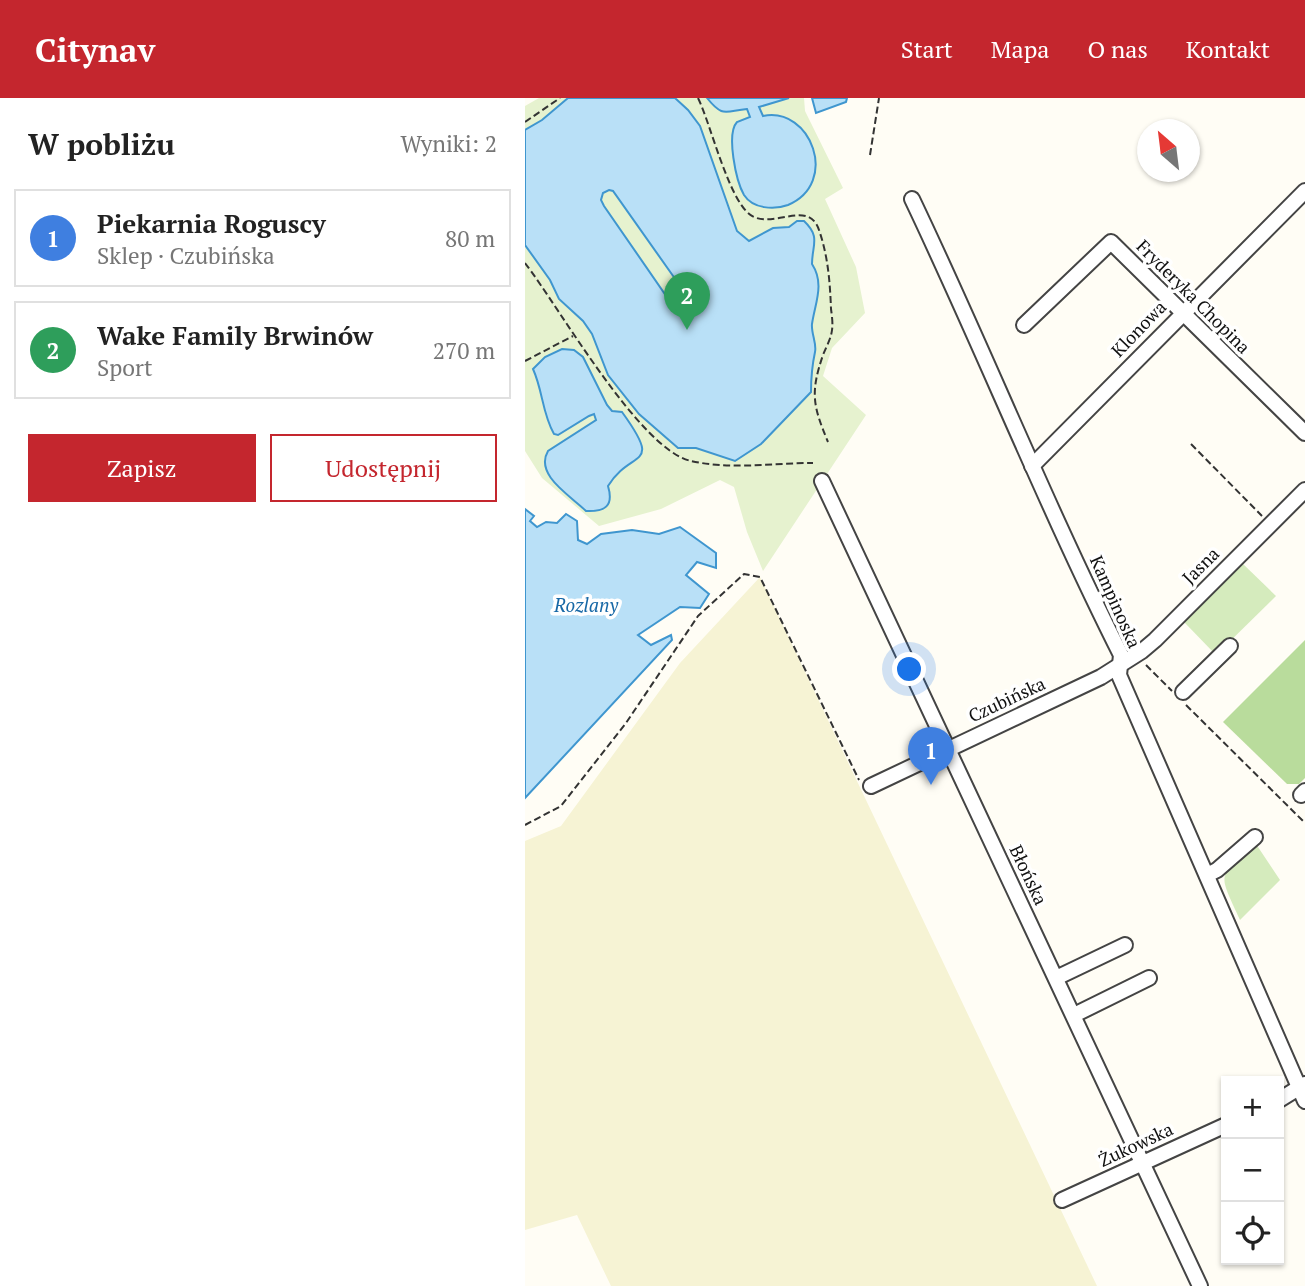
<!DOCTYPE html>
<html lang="pl">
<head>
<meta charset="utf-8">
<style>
	body { margin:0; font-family:"PT Serif",serif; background:#f6f6f6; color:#222 }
	.controls { position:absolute; right:21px; bottom:21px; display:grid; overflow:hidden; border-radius:0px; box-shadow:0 2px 5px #0004 }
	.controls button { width:63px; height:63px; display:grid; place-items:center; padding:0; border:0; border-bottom:2px solid #e0e0e0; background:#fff; color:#222; font:35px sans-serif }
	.compass { position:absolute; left:612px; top:21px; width:63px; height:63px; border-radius:50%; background:#fff; box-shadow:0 2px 5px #0004; rotate:332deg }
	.you { position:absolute; left:385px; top:572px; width:24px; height:24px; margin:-18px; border:5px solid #fff; border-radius:50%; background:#1a73e8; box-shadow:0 0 0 10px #1a73e833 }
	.badge { display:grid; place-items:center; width:46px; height:46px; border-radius:50%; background:#c4262e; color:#fff; font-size:23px; font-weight:700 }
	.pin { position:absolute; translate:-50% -58px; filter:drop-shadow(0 2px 4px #0008) }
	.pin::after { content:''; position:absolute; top:37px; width:24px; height:21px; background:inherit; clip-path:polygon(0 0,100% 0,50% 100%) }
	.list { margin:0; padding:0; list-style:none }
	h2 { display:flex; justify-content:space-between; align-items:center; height:91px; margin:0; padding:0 28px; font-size:30px }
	h2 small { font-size:23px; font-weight:400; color:#767676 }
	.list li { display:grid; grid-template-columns:46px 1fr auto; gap:21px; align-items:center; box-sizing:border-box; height:98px; margin:0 14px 14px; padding:0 14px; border:2px solid #e0e0e0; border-radius:0px }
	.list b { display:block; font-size:26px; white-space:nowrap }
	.list p { margin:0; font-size:23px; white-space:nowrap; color:#767676 }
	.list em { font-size:23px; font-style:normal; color:#767676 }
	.actions { display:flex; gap:14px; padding:21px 28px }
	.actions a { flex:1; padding:16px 0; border:2px solid #c4262e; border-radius:0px; text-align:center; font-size:24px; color:#c4262e }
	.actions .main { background:#c4262e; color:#fff }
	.icon { flex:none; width:38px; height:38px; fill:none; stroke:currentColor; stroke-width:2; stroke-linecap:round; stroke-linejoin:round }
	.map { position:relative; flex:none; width:780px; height:1188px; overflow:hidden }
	header { display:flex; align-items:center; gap:42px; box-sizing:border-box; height:98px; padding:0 35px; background:#c4262e; color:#fff }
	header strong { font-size:33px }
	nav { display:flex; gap:38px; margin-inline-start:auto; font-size:24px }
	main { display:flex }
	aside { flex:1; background:#fff }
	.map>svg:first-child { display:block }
	.farmland { fill:#f6f3d4 }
	.green { fill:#d5ebbd }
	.forest { fill:#b9dc9c }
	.pitch { fill:#e6f2cf }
	.water { fill:#b9e0f7; stroke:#3f96cf; stroke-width:2; fill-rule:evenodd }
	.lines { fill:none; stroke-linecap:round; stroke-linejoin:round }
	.minor-casing { stroke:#444; stroke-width:18 }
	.path { stroke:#333; stroke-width:2; stroke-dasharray:7 3.5; stroke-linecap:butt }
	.minor { stroke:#fff; stroke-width:14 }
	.labels { text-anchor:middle; stroke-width:7; stroke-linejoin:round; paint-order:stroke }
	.street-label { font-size:18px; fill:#111; stroke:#fff }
	.water-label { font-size:19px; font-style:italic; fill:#1768a6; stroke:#fff }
</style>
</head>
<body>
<header>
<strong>Citynav</strong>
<nav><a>Start</a><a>Mapa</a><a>O nas</a><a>Kontakt</a></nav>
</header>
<main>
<aside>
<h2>W pobliżu<small>Wyniki: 2</small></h2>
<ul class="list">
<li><span class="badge" style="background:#3f7fe0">1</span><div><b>Piekarnia Roguscy</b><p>Sklep · Czubińska</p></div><em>80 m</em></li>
<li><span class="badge" style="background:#2e9e5b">2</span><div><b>Wake Family Brwinów</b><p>Sport</p></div><em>270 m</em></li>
</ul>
<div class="actions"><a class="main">Zapisz</a><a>Udostępnij</a></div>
</aside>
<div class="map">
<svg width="780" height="1188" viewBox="0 0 780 1188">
	<rect width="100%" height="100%" fill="#fffdf5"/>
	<!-- farmland -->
	<polygon class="farmland" points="235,479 572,1188 86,1188 52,1117 0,1132 0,743 36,728 155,565"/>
	<!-- green -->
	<g class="green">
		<polygon points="717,465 751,498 691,557 659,524"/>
		<path d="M731,746L755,782L715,822C693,773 691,781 731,746Z"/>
	</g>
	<!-- forest -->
	<polygon class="forest" points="780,542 780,680 774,686 762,686 698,624"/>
	<!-- pitch -->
	<polygon class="pitch" points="14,0 279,0 280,13 318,90 300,101 331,169 340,215 307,250 298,278 341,317 238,473 222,434 209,389 195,382 136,411 74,428 17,380 0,353 0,8"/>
	<!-- water -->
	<g class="water">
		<path d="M43,0H150L163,12L175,28L212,133L224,143L248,130L264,129L272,123H279C296,139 287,147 287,166C300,186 290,205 287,226C286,235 292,246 290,254C287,268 286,279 286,294L236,346L210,363L171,350H153L114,316L83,277L67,236L58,223L34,201L25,182L0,147V32L17,22ZM84,92L88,93L158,192V202L150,208L144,202L79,108L76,102L78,95Z"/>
		<path d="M182,0H264L234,9L238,18C286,8 315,85 263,107C249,112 228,111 219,97C211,83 201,36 212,24L225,19L222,11C200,13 198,20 182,0Z"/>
		<polygon points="287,0 322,0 321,4 291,15"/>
		<path d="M37,251L49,252L58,259L82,307L87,313L97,314C139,372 106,350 83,388C89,408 80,414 61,413C46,398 9,377 23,353L71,322L69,316L64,318L33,337L29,336C17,315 18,293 8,271L20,259Z"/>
		<polygon points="0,411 9,418 5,423 12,429 21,424 32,425 41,416 52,423 53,442 62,446 76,436 107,432 134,436 155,429 191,455 191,470 172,464 161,477 184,496 175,510 155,509 113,537 126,547 146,537 147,542 0,700"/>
	</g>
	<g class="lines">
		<defs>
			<g id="minor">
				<path d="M387,101C459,252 521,408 596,557L594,577L780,1003"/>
				<polyline points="499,227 586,144 780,335"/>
				<polyline points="507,368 780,93"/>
				<polyline points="297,383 675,1188"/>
				<polyline points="658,594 705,548"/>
				<polyline points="346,688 576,579 617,553 630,542 780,392"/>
				<polyline points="776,697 780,693"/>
				<polyline points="682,777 692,772 730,739"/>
				<polyline points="531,880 600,847"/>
				<polyline points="549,917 624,880"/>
				<polyline points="754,1002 780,986"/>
				<polyline points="537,1102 701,1027"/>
			</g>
		</defs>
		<!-- minor casing -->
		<use href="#minor" class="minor-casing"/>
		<!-- path -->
		<g class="path">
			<path d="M173,0C186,26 205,109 229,119C251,129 284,102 294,132C303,158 305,184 306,211C307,218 308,226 307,232C306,241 301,249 298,257C285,295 288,308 303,344"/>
			<polyline points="0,24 35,0"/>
			<polyline points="345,57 354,0"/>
			<path d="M0,165C34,209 115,352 166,363C206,372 247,365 288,365"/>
			<polyline points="0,263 48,238"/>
			<polyline points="666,346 737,418"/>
			<polyline points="621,567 647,593"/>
			<polyline points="661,607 780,725"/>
			<polyline points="0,727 36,708 101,625 173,518 219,476 235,479 334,682"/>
		</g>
		<!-- minor -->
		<use href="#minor" class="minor"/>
	</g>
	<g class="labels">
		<!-- street labels -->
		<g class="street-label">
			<text transform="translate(668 199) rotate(45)" y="6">Fryderyka Chopina</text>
			<text transform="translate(614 231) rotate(-46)" y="6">Klonowa</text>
			<text transform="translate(676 468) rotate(-45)" y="6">Jasna</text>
			<text transform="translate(590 504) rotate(66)" y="6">Kampinoska</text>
			<text transform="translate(482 602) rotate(-25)" y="6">Czubińska</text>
			<text transform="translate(503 777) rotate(65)" y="6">Błońska</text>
			<text transform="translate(611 1047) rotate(-25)" y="6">Żukowska</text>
		</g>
		<!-- water labels -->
		<g class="water-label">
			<text x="61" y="514">Rozlany</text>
		</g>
	</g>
</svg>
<div class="controls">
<button>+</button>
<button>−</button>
<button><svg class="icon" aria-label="locate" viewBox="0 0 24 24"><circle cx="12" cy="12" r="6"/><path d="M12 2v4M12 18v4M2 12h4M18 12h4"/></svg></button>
</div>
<svg class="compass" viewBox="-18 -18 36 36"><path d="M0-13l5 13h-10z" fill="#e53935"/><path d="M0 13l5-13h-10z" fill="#767676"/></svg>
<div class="you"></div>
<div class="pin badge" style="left:406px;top:687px;background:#3f7fe0">1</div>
<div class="pin badge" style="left:162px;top:232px;background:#2e9e5b">2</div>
</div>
</main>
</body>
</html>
